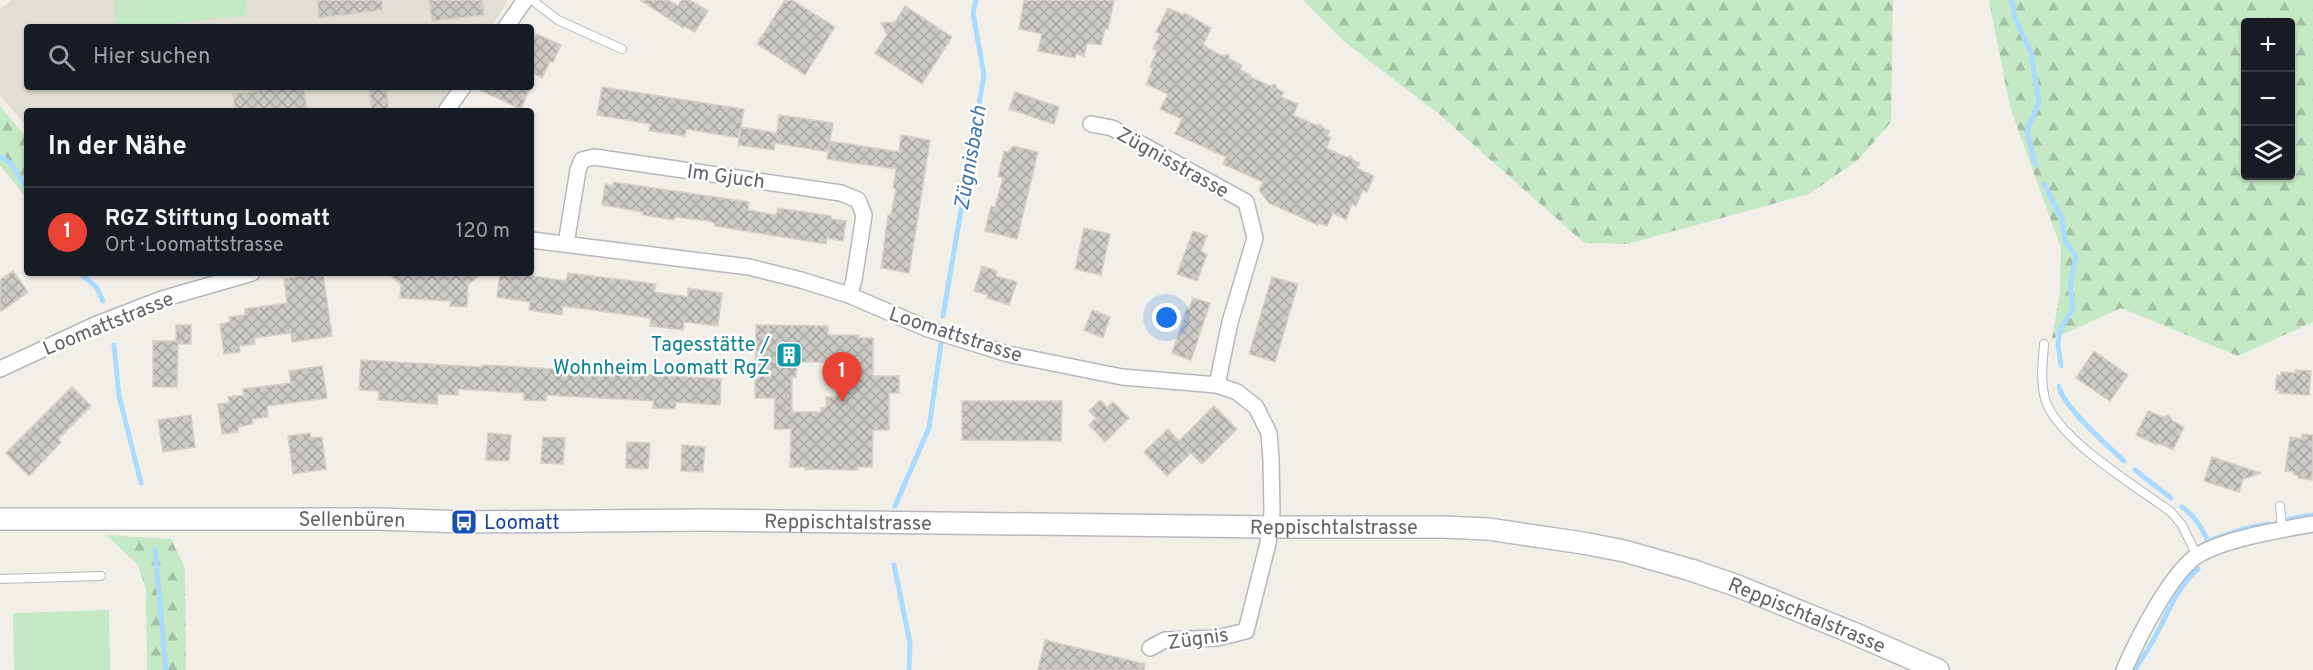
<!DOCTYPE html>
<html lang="de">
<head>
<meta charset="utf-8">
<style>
	body { margin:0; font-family:Overpass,sans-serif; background:#20242c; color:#f1f3f6 }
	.controls { position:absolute; right:18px; top:18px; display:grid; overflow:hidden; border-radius:6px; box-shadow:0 2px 4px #0004 }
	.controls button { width:54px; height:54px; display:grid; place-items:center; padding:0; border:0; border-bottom:2px solid #363941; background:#171b24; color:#f1f3f6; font:30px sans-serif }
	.you { position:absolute; left:1167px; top:318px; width:21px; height:21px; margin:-15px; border:4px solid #fff; border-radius:50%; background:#1a73e8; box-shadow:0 0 0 9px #1a73e833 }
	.badge { display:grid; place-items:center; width:39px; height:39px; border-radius:50%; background:#ea4335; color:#fff; font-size:20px; font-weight:700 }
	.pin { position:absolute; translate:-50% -50px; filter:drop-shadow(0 2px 3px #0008) }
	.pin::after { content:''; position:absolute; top:32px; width:21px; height:18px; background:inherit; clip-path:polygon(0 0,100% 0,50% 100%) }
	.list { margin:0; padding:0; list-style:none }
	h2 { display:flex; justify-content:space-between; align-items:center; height:78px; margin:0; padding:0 24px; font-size:26px }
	h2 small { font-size:20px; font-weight:400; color:#9ea1a6 }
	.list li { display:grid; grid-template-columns:39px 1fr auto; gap:18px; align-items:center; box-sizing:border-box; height:90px; padding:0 24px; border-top:2px solid #363941 }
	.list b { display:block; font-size:22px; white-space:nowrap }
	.list p { margin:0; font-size:20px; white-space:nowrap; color:#9ea1a6 }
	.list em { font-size:20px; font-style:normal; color:#9ea1a6 }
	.icon { flex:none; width:33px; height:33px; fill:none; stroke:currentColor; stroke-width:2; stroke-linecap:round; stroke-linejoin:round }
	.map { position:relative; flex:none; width:2313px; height:670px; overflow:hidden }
	.search { position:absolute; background:#171b24; box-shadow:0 2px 4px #0004; left:24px; top:24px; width:510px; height:66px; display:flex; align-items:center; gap:15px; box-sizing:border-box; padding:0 21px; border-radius:6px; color:#9ea1a6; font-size:22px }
	.panel { position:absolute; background:#171b24; box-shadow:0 2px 4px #0004; left:24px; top:108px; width:510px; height:168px; border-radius:6px }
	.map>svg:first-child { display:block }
	.education { fill:#e1ded6 }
	.forest { fill:url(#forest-firs); fill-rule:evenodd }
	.pitch { fill:#c5e8c5 }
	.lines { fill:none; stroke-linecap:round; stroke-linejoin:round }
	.stream { stroke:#aadaff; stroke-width:5 }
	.building { fill:url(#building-cross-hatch); stroke:#d6d1c6; stroke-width:1.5; fill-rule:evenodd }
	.service-casing { stroke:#b5b8bc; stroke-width:10 }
	.minor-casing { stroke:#b5b8bc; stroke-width:18 }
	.secondary-casing { stroke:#b6babf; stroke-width:24 }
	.service { stroke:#fff; stroke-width:8 }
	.minor { stroke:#fff; stroke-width:15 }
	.secondary { stroke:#fff; stroke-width:21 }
	.labels { text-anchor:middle; stroke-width:5; stroke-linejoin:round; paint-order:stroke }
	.street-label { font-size:20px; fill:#5f6368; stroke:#fff }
	.culture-label { font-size:20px; fill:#0d838f; stroke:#fff; text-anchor:end }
	.transit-label { font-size:20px; fill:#164399; stroke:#fff; text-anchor:start }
	.water-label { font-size:21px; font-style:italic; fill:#4174aa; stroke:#fff }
</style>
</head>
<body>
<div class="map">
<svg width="2313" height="670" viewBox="0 0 2313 670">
	<defs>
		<pattern id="forest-firs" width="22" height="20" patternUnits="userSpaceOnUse" patternTransform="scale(1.5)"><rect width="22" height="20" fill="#c5e8c5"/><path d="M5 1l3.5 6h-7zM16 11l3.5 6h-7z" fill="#a3c0a4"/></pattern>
		<pattern id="building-cross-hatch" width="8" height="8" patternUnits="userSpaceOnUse" patternTransform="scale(1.5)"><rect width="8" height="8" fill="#cccac5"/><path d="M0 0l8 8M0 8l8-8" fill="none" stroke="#a9a8a4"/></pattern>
	</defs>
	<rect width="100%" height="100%" fill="#f1efe8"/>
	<!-- education -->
	<polygon class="education" points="12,0 507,0 507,3 491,27 27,27 27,87 452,87 438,111 27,111 27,127 0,95 0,9"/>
	<!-- forest -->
	<g class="forest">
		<polygon points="1303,0 1893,0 1891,122 1859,159 1809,194 1627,244 1584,243 1439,114 1342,40"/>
		<path d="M1989,0H2313V322L2238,356L2121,308L2052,339L2060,292L2061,248L2010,107ZM2290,22V176H2246V22Z"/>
		<polygon points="0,106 27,138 27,199 0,165"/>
		<polygon points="106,535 171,539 185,568 186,670 147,670 146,589 138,565"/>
	</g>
	<!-- pitch -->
	<g class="pitch">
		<polygon points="113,0 245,0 247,15 147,27 116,27"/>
		<polygon points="109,610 110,670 14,670 13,613"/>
	</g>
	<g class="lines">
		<!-- stream -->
		<g class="stream">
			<polyline points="2012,0 2015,18 2031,53 2039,102 2027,131 2035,164"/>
			<polyline points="0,156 11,164 27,188"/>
			<polyline points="2044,184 2062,219 2065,241 2076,256 2070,287 2073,309 2060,330 2058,345 2061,366"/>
			<polyline points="80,273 97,288 103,301"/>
			<polyline points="943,316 984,75 973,13 976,0"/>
			<polyline points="114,345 119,396 141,483"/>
			<path d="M2059,386C2061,405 2110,448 2124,461"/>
			<polyline points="2135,470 2171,498"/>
			<polyline points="895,506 929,428 941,344"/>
			<path d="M2182,507C2195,516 2201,527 2208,541"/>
			<polyline points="2289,519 2313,515"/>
			<polyline points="2208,541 2243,529 2268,524"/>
			<polyline points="155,549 166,670"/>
			<polyline points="894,565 910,643 909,670"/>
			<path d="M2135,670C2141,659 2149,649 2155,637C2168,613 2177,587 2198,569"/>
		</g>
	</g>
	<!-- building -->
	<g class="building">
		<polygon points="317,0 382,0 382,10 319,18"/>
		<polygon points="429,0 482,0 484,15 432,21"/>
		<polygon points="640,0 668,0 678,6 682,0 690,0 708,11 695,32 684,26 683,28"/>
		<polygon points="785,0 792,0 835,27 805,75 757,44"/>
		<polygon points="1024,0 1114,0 1108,29 1105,28 1101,45 1087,43 1084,56 1076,54 1075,58 1038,51 1042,34 1019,29"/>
		<polygon points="905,6 952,37 922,84 875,53 887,35 881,23 895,22"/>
		<polygon points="1168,8 1183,15 1185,13 1211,28 1203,45 1222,56 1228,54 1230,59 1242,65 1240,70 1251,75 1250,77 1270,86 1275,84 1277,89 1284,92 1281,97 1298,104 1293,115 1316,125 1321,124 1323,128 1330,131 1327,136 1331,138 1326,148 1346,157 1351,156 1353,160 1360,163 1357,168 1374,176 1367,192 1363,190 1356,206 1352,204 1346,220 1333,213 1327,226 1319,223 1318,225 1269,203 1259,190 1263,182 1223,164 1226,157 1175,134 1182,119 1160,109 1168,94 1146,84 1153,68 1150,67 1157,51 1153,49 1160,34 1156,32"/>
		<polygon points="536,34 561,45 553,62 550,61 542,78 531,72 531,44"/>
		<polygon points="258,87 304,87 307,111 235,111 233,94 259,91"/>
		<polygon points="369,87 386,87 389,111 372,111"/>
		<polygon points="473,87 530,87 521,109"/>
		<polygon points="602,87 744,109 739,138 686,129 685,136 649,131 651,124 597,115"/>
		<polygon points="1015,92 1059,107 1054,124 1009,109"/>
		<polygon points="779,115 833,123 828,152 775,143 774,150 738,145 741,127 777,133 776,138"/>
		<polygon points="901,135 930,140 909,273 881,268 888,215 891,215 896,189 893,188 896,169 827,159 830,141 899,152"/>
		<polygon points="1013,146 1038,152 1017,239 985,231 991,206 995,207 1003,178 998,176 1004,151 1008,152"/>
		<polygon points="613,182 749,202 748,210 776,215 778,208 831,216 831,219 846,221 843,241 827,238 826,244 715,226 715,223 708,221 675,217 674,220 642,215 643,212 602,205 605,184 613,186"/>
		<polygon points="1084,228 1110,234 1101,275 1075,269"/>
		<polygon points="1193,231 1207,236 1201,251 1207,254 1197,281 1177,274"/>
		<polygon points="982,266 997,271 996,276 1017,282 1009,305 987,298 988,295 974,291"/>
		<polygon points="13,271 28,292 0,312 0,280"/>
		<polygon points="323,273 332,336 292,342 291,333 254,338 255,344 239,346 240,352 224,354 220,324 230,322 229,317 245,315 245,309 287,303 284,279"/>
		<polygon points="388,273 482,273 468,285 467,307 450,306 451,301 400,298 401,285"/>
		<polygon points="500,273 534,273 533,276 566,281 568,273 656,284 654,292 688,297 688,288 722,293 718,326 684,322 683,330 667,328 650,326 651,318 563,306 562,315 529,310 530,302 497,297"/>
		<polygon points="1272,277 1298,284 1275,362 1249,354"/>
		<polygon points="1193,298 1210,303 1191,360 1172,353 1187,308 1189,309"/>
		<polygon points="1092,310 1110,317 1103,338 1084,330"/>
		<polygon points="176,325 191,325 191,344 178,344 177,387 153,387 153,341 176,341"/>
		<path d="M756,325L828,326V335H859V338H873V376H899V393H889V430H873L872,467H858V470L805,469V467H790L791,429H774L775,398H755ZM797,362H842V392H837V397H826V408H821V412H792V377H796Z"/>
		<polygon points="2094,351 2128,375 2110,401 2076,378"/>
		<polygon points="361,360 482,367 482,365 504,366 721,379 720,405 676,402 675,409 653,408 654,401 546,395 546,401 524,400 524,393 458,389 458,395 438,394 437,404 378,400 379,391 359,390"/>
		<polygon points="322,366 327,398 267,406 268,417 252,419 253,424 238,427 238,432 222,434 218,404 229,403 228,397 244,395 243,389 291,383 289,371"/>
		<polygon points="2295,370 2311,371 2309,395 2279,393 2280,390 2275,390 2277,375 2281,376 2281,372 2295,373"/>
		<polygon points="72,387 91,406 58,439 61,442 29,476 6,453"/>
		<polygon points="1100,400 1107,407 1113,402 1129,418 1105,442 1089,425 1096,418 1089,411"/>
		<polygon points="962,401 1062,401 1061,441 962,440"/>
		<polygon points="1214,406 1237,429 1202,464 1191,453 1167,476 1144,452 1168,429 1179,441"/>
		<polygon points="2148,411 2163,417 2168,415 2173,421 2184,427 2173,450 2158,443 2157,445 2136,435"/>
		<polygon points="191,415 195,447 163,452 158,420"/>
		<polygon points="310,433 311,438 322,437 326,469 293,474 288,436"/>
		<polygon points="488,433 511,435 509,461 486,460"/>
		<polygon points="2302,434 2313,435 2312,480 2298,478 2298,475 2294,475 2294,472 2285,471 2290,437 2302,439"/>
		<polygon points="543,437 565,438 563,464 541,463"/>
		<polygon points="627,442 650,443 648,469 626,468"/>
		<polygon points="682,445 705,447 703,472 681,471"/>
		<polygon points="2212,457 2261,473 2243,479 2239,492 2204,481"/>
		<polygon points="1045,640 1145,664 1144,670 1038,670"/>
	</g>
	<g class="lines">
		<defs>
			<g id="service">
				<polyline points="532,0 558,20 622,49"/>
				<path d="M2044,344C2043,362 2040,380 2045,399C2056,438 2137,487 2171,512L2182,525L2197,556"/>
				<polyline points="2280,506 2282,530"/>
				<polyline points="0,579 101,576"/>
			</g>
			<g id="minor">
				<polyline points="506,27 525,0"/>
				<polyline points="446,111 463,87"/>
				<polyline points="1091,124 1112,128 1246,202 1255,238 1230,322 1217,385"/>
				<polyline points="531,240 749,267 801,280 849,295 928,329 1008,354 1122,377 1217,385 1237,392 1256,407 1269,433 1271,459 1272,512 1268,543 1246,631 1217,638 1165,640 1150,648"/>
				<polyline points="566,244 578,170 582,160 594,157 841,193 858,200 864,215 854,280 849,295"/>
				<polyline points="0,369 97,324 162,299 252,273"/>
				<path d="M2124,670C2137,640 2171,572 2198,555C2227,538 2280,530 2313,524"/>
			</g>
			<g id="secondary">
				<path id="s1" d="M0,519H378L464,522L704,520L1270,527H1443L1488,529L1583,543L1624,551L1691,570L1735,585L1853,633L1938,670"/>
			</g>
		</defs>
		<!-- service casing -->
		<use href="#service" class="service-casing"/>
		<!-- minor casing -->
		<use href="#minor" class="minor-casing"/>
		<!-- secondary casing -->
		<use href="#secondary" class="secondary-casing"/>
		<!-- service -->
		<use href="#service" class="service"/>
		<!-- minor -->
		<use href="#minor" class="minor"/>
		<!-- secondary -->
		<use href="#secondary" class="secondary"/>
	</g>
	<!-- icons -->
	<defs>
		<symbol id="building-square" viewBox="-11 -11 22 22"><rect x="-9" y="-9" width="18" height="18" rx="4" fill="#0f9aa8" stroke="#fff"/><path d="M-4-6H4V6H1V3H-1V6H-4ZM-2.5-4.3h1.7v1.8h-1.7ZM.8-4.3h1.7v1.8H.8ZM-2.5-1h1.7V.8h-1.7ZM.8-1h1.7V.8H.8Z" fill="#fff"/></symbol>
		<symbol id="bus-square" viewBox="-11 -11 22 22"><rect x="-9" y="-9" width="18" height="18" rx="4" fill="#1a4fb4" stroke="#fff"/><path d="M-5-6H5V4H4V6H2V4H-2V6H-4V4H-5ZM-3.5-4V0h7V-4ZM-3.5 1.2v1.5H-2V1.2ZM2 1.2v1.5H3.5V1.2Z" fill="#fff"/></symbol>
	</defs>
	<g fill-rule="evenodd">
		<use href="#building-square" x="774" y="340" width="30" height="30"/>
		<use href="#bus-square" x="449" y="507" width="30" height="30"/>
	</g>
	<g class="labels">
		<!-- street labels -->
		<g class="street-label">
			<text transform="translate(1173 162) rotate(29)" y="7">Zügnisstrasse</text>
			<text transform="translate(726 176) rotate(8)" y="7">Im Gjuch</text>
			<text transform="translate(108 323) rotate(-22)" y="7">Loomattstrasse</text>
			<text transform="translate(956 334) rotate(18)" y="7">Loomattstrasse</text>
			<text dy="7" stroke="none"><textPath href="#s1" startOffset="352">Sellenbüren</textPath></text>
			<text dy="7" stroke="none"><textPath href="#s1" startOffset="848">Reppischtalstrasse</textPath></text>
			<text dy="7" stroke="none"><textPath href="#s1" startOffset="1334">Reppischtalstrasse</textPath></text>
			<text dy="7" stroke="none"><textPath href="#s1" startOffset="1820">Reppischtalstrasse</textPath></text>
			<text transform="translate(1198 638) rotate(-8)" y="7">Zügnis</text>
		</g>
		<!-- culture labels -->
		<g class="culture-label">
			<text x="770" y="351">Tagesstätte /<tspan x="770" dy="23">Wohnheim Loomatt RgZ</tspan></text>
		</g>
		<!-- transit labels -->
		<g class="transit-label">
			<text x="484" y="529">Loomatt</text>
		</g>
		<!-- water labels -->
		<g class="water-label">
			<text transform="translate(970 158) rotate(-80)" y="7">Zügnisbach</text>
		</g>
	</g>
</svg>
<div class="controls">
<button>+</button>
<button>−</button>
<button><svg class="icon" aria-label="layers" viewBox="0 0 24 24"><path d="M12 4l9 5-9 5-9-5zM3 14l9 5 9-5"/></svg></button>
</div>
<div class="you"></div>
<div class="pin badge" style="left:842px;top:402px">1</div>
<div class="search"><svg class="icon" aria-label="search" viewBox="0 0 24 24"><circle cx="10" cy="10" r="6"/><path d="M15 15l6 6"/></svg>Hier suchen</div>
<section class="panel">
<h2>In der Nähe<small></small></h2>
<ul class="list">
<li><span class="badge">1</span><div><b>RGZ Stiftung Loomatt</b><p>Ort · Loomattstrasse</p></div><em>120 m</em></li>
</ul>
</section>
</div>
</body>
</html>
